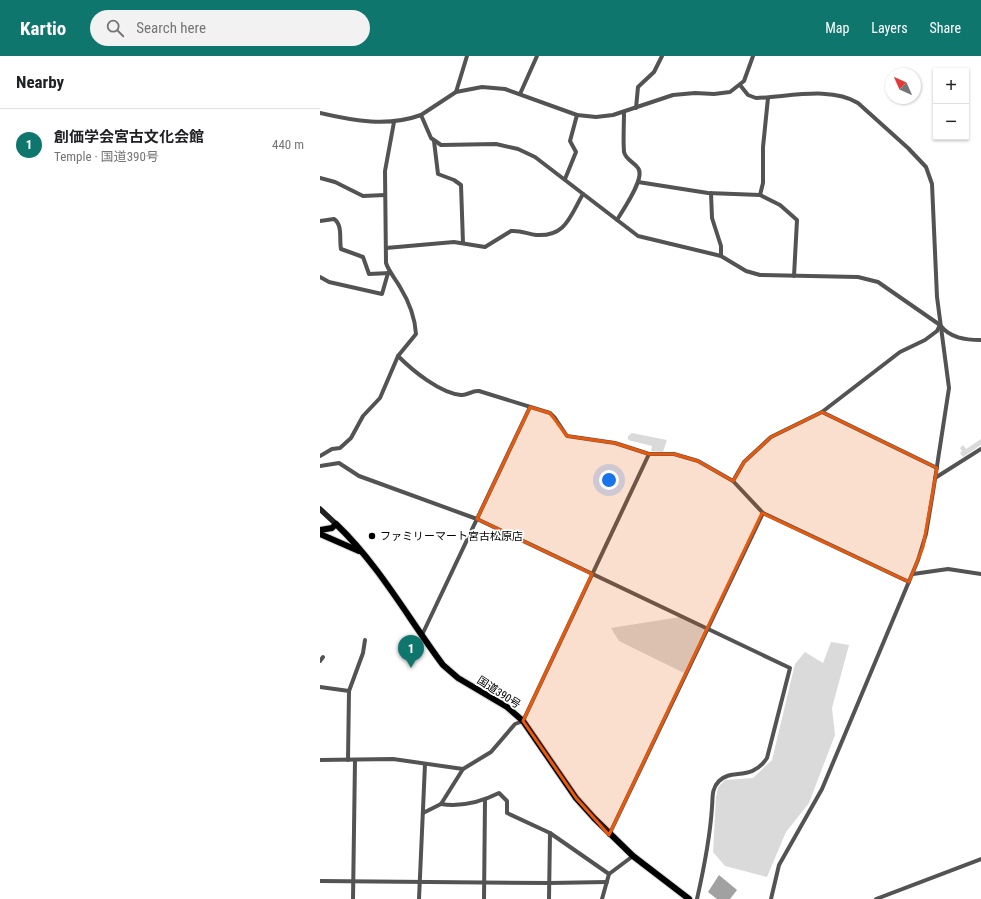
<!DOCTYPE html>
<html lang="en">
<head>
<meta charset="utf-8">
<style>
	body { margin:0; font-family:"Roboto Condensed","Noto Sans JP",sans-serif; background:#f2f2f2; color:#202124 }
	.controls { position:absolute; right:12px; top:12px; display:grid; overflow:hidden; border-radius:0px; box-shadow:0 1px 3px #0004 }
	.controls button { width:36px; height:36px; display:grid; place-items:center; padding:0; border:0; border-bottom:1px solid #e0e0e0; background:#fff; color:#202124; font:20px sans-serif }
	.compass { position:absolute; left:565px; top:12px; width:36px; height:36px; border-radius:50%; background:#fff; box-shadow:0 1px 3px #0004; rotate:315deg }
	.you { position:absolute; left:289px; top:424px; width:14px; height:14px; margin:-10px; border:3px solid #fff; border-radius:50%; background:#1a73e8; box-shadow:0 0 0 6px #1a73e833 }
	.badge { display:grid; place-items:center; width:26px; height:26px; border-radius:50%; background:#0f766e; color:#fff; font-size:13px; font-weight:700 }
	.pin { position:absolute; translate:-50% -33px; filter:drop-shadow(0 1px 2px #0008) }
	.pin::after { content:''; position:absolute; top:21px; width:14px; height:12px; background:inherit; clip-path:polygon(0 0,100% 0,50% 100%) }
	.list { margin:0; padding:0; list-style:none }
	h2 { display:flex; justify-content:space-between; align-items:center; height:52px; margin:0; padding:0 16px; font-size:17px }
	h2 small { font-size:13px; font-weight:400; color:#757577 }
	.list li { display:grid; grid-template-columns:26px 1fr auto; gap:12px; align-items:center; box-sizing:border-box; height:72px; padding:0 16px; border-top:1px solid #e0e0e0 }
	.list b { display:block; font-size:15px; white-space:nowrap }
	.list p { margin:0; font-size:13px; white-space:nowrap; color:#757577 }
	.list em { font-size:13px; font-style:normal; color:#757577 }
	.icon { flex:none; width:22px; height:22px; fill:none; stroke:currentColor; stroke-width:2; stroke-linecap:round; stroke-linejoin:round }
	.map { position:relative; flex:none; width:661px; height:843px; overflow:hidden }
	header { display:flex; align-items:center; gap:24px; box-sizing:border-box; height:56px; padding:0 20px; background:#0f766e; color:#fff }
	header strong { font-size:19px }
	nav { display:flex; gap:22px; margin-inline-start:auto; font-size:14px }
	.search { width:280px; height:36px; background:#f2f2f2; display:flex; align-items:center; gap:10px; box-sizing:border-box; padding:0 14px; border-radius:22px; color:#757577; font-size:15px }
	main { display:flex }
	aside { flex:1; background:#fff }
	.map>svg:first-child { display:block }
	.green { fill:#dadada }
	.water { fill:#a1a1a1 }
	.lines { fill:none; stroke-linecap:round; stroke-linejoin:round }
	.trunk-casing { stroke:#dbdbdb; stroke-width:8 }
	.minor { stroke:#535353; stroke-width:4 }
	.secondary { stroke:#202020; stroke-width:5.5 }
	.trunk { stroke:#000; stroke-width:6 }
	.marked { fill:#e8590c; fill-opacity:0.2; stroke:#e8590c; stroke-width:3; stroke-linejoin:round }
	.poi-dot { fill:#000; stroke:#fff; stroke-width:1.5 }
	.labels { text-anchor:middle; stroke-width:3.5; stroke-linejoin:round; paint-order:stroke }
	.poi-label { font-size:11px; fill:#000; stroke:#fff; text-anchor:start }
	.street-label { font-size:11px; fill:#000; stroke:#fff }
</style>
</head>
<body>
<header>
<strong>Kartio</strong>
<div class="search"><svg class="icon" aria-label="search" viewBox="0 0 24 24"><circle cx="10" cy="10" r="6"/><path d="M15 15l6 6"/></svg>Search here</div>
<nav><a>Map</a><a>Layers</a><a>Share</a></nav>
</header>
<main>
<aside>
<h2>Nearby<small></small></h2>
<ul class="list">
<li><span class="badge">1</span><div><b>創価学会宮古文化会館</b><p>Temple · 国道390号</p></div><em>440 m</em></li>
</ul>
</aside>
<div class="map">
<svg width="661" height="843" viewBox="0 0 661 843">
	<rect width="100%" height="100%" fill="#fff"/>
	<!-- green -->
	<g class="green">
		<polygon points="312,377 347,384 343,396 331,395 332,390 308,384 308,380"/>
		<polygon points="661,383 661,389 643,401 640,397 642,395 640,392 643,389 646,393"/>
		<polygon points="360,561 386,573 364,617 299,585 291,572"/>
		<polygon points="511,586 529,589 512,652 515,679 489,747 466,776 447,821 405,810 393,796 396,741 398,731 405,724 433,722 452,704 475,608 485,596 503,607"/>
	</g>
	<!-- water -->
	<polygon class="water" points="399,819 417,834 410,843 397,843 388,836"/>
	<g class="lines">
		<defs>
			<g id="trunk">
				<path d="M0,474L12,472L16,468C59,509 88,562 123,609L138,622L187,651L203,665L256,742L274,762L313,800L369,843"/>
				<polyline points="0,478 39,495"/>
			</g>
		</defs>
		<!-- trunk casing -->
		<use href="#trunk" class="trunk-casing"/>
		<!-- minor -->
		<g class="minor">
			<path d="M433,0L424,25L410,36L394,38L375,37L353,39L293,59L276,61L257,59L185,33L162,31L136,36L101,59L111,82L121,89L176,88L198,93L215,101L318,180L401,200L426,215L440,219L538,221L558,226L620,269C630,282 645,284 661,284"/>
			<path d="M420,29L428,39L436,42C468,41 511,30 538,47L588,92L606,111L612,128L617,241L629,332L613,436L606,478L598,504L502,733L459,809L451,843"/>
			<polyline points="136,36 147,0"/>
			<polyline points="200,38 217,0"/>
			<polyline points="316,52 318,31 334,16 342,0"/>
			<path d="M0,57C34,65 68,71 101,59"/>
			<polyline points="114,85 118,118 134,124 141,129 143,187"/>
			<polyline points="0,122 15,126 43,140 65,139"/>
			<polyline points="245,123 256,96 250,85 257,59"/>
			<polyline points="318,126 388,137 440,139 460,149 477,164 474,220"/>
			<polyline points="391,137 392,162 401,190 401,200"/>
			<polyline points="440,139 443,127 443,91 448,42"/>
			<path d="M297,164C302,155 326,122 318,112C314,106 306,104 304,96C303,83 304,69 304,56"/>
			<path d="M0,165L14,163C23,169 19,183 21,193L43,201L49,218L70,217"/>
			<path d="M66,192L134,186L165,191L191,175C200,174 208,178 216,179C246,181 250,160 263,138"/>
			<polyline points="0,221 9,226 62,238 68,217"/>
			<path d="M78,300C93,315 120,337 141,339C147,340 152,334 159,335L230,357L235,362L247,380L295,387L329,398H354L378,405L413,425L443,457L589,526"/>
			<polyline points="502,356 617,412"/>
			<path d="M0,400L12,393L20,392L31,382L43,360L60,342L78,300L96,278C95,262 88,244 80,231C75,222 69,216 66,207L65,115L74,66"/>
			<path d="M0,410L19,407L39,420L157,463L470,612L447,702C431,726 412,712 399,725C391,733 393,742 392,751C390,783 384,812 377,843"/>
			<polyline points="615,422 661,393"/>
			<polyline points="413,425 424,406 451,381 502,356 580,296 605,284 617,275 620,269"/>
			<polyline points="593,518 628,513 661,518"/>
			<polyline points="102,579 210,351"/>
			<polyline points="0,605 3,601"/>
			<polyline points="0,631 29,635 28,704"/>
			<polyline points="29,635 43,597 45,584"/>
			<polyline points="0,704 73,703 143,713"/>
			<path d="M121,748C141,751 161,746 179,737L187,745V757L230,777L289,818"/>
			<polyline points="103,757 121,748 143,713 171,696 195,668 203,665 329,398"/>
			<polyline points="289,779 443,457"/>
			<polyline points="0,825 229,827 287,826"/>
			<polyline points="33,843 35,704"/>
			<polyline points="99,843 105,708"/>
			<polyline points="164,843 165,744"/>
			<polyline points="229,843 230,777"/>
			<polyline points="282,843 289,818 313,800"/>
			<polyline points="556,843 661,803"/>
		</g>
		<!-- secondary -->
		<polyline class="secondary" points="0,453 16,468"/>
		<!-- trunk -->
		<use href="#trunk" class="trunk"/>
	</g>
	<!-- marked area -->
	<path class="marked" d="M210,351L230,357L247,380L295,387L329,398H354L378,405L413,425L424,406L451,381L502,356L617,412L603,491L589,526L442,457L289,779L256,742L203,665L272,518L157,463Z"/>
	<!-- markers -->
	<circle class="poi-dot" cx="52" cy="480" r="4"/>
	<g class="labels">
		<!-- poi labels -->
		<g class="poi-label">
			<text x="60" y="484">ファミリーマート宮古松原店</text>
		</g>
		<!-- street labels -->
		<g class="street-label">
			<text transform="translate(179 636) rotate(33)" y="4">国道390号</text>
		</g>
	</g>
</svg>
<div class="controls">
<button>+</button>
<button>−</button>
</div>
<svg class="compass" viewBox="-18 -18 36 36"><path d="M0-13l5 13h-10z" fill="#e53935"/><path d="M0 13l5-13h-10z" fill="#757577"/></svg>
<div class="you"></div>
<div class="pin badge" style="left:91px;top:612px">1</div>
</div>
</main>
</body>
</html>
